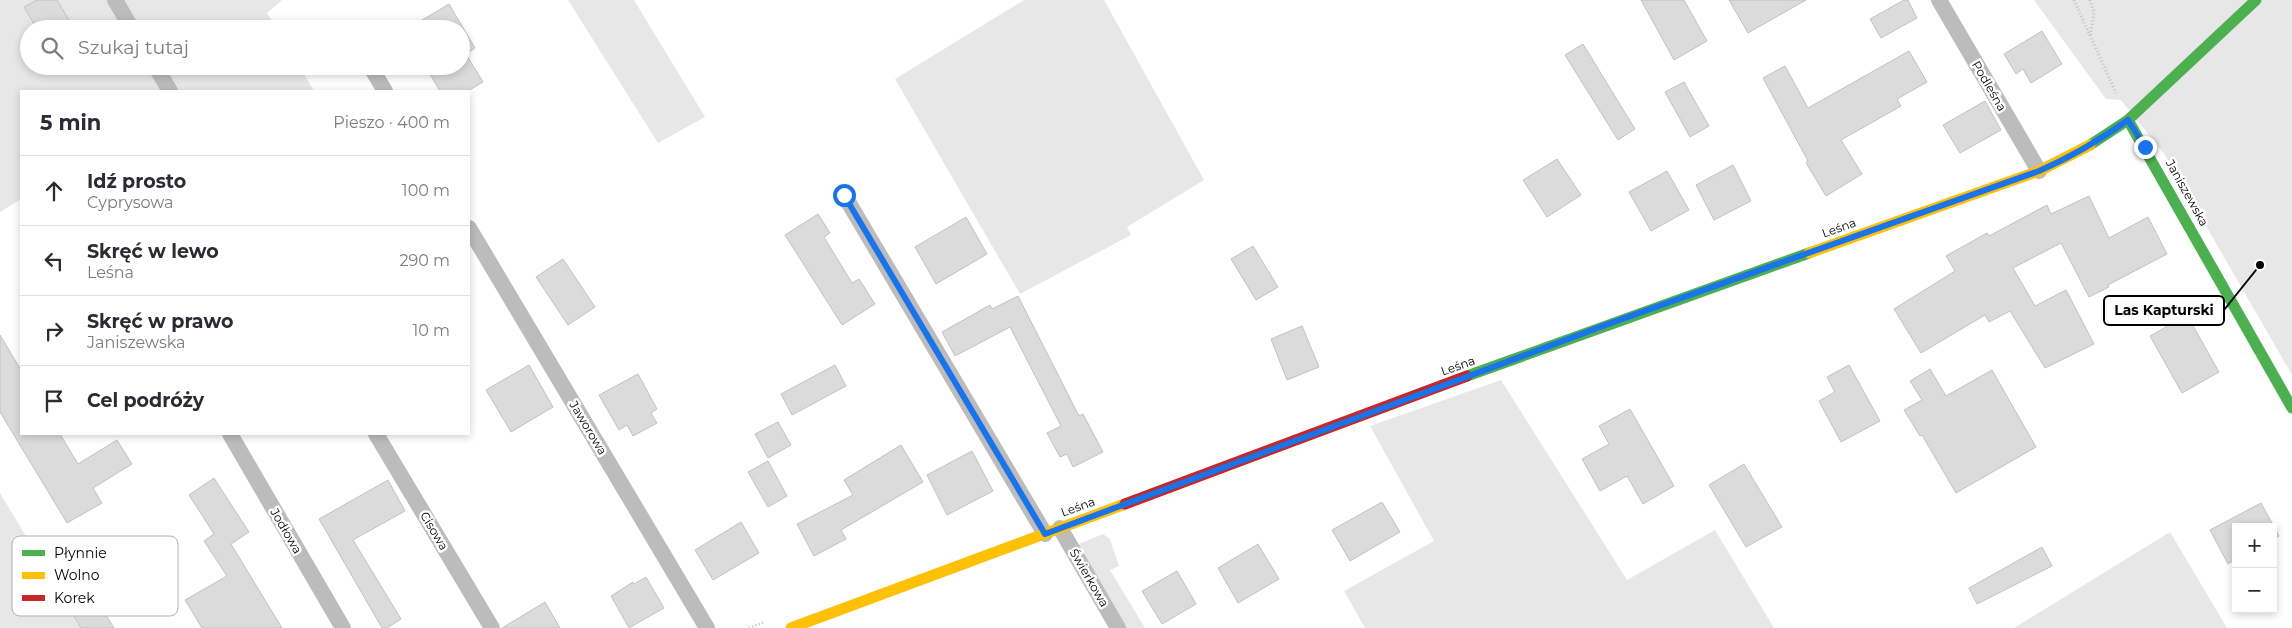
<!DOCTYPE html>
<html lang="pl">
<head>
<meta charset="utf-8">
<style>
	body { margin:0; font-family:Montserrat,sans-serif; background:#f7f7f7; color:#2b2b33 }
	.controls { position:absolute; right:15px; bottom:15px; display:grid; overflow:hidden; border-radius:0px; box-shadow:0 2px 8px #0003 }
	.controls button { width:45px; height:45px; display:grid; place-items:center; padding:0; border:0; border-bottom:1px solid #e1e1e2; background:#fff; color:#2b2b33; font:25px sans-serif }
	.stop { position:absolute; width:15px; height:15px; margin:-11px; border:4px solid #1a73e8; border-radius:50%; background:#fff }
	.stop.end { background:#1a73e8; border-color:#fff; box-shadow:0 1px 5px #0008 }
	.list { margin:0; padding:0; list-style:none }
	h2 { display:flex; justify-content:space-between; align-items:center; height:65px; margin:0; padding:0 20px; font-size:21px }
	h2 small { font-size:16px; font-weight:400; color:#7c7c81 }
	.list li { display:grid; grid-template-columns:32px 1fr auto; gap:15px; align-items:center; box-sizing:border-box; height:70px; padding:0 20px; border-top:1px solid #e1e1e2 }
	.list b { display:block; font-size:19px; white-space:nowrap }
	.list p { margin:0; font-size:16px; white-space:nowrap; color:#7c7c81 }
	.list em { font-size:16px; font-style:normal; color:#7c7c81 }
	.icon { flex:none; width:28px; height:28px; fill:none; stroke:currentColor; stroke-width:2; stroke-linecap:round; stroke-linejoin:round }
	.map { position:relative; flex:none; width:2292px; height:628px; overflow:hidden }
	.search { position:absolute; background:#fff; box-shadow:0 2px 8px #0003; left:20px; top:20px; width:450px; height:55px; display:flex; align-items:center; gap:12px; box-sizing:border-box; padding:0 18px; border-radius:28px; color:#7c7c81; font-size:19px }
	.panel { position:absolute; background:#fff; box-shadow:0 2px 8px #0003; left:20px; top:90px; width:450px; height:345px; border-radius:0px }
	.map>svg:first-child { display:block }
	.green { fill:#e7e7e7 }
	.building { fill:#dbdbdb; stroke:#c2c2c2 }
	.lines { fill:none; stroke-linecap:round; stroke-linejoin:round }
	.path { stroke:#c2c2c2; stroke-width:3; stroke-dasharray:1 2.5; stroke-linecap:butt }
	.lane { stroke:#bcbcbc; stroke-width:16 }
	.fast { stroke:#4caf50; stroke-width:11 }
	.slow { stroke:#ffc107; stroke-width:11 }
	.jam { stroke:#c62828; stroke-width:11 }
	.route { stroke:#1a73e8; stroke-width:6 }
	.labels { text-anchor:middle; stroke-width:5; stroke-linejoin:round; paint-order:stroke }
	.street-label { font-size:12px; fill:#000; stroke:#fff }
	.key { fill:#fff; stroke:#b2b2b2; stroke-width:1 }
	.key-label { font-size:14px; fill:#000 }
	.leader { fill:none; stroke:#000; stroke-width:2 }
	.callout-dot { fill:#000; stroke:#fff; stroke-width:2 }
	.callout { fill:#fff; stroke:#000; stroke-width:2 }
	.callout-label { font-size:14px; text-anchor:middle; font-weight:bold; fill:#000 }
</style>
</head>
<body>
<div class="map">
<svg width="2292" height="628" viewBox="0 0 2292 628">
	<rect width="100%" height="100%" fill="#fff"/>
	<!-- green -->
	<g class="green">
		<polygon points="0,0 282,0 267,13 277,29 29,29 29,66 299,66 314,91 21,91 21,199 0,212"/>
		<polygon points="568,0 634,0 705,117 658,143"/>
		<polygon points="1024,0 1104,0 1204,180 1127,227 1131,235 1020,294 895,79"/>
		<polygon points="2034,0 2292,0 2292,375 2165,155 2121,100 2106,99"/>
		<polygon points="1501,380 1627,580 1715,530 1774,628 1365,628 1344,591 1434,541 1370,426"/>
		<polygon points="0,493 81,628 0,628"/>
		<polygon points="2170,532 2227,628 2014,628"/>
		<polygon points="1103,534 1110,539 1119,566 1110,570 1145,628 1123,628 1074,546"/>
	</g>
	<!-- building -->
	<g class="building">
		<polygon points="37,0 57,0 74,29 37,29 24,7"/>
		<polygon points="1641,0 1684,0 1707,41 1674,60"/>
		<polygon points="1729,0 1806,0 1748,33"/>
		<polygon points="1904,0 1908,0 1917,18 1881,38 1870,19"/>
		<polygon points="449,4 475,48 466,54 483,82 468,91 440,91 425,66 461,66 461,29 414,29 412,26"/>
		<polygon points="2042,31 2062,64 2031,83 2023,69 2016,74 2004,54"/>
		<polygon points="1583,44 1635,129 1618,140 1565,55"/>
		<polygon points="1909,51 1927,82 1897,99 1901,106 1841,140 1862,174 1826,196 1806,163 1808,161 1763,78 1785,66 1808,108"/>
		<polygon points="1684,82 1709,126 1690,137 1665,92"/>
		<polygon points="1985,101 2001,130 1960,153 1943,125"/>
		<polygon points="1557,159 1581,195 1547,217 1523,180"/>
		<polygon points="1733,165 1751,201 1714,220 1696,185"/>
		<polygon points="1667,171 1689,210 1651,231 1629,192"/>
		<polygon points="2089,196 2109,238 2148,217 2167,254 2108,285 2109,287 2089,297 2061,243 2013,268 2035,306 2066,290 2094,344 2045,368 2010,311 1989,322 1985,315 1921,353 1894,309 1955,271 1946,256 1987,233 1989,236 2047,205 2051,214"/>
		<polygon points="818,214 830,233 824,237 852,283 859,279 875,304 842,325 785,235"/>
		<polygon points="966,217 987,254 936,284 915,247"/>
		<polygon points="1253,246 1278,287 1256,300 1231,259"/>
		<polygon points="563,259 595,307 568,325 536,277"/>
		<polygon points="1018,296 1079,416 1083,414 1103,452 1073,467 1067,454 1060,457 1047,433 1061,426 1010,327 955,356 942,332 990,305 992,309"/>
		<polygon points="2187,315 2219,372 2182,393 2150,336"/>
		<polygon points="1302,326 1319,367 1287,380 1271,339"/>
		<polygon points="0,335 21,370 21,434 60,434 78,464 117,440 132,464 93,488 102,503 67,523 0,412"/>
		<polygon points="529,365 553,407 511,432 486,390"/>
		<polygon points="835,365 846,386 792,415 781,394"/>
		<polygon points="1849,365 1880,421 1841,442 1819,401 1835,392 1827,377"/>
		<polygon points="1930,369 1946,396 1992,370 2036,447 1956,493 1922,435 1920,436 1904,410 1922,400 1910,381"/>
		<polygon points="638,374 657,409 651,413 657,423 633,436 627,425 619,430 599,395"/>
		<polygon points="1630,409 1674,486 1643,504 1627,476 1600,491 1582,459 1609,444 1599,426"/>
		<polygon points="778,422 791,445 768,458 755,434"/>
		<polygon points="901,445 923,482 841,530 846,539 814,556 797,524 853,495 844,480"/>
		<polygon points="972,451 993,491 947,515 927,475"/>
		<polygon points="768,461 787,496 768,507 748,472"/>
		<polygon points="1744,464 1782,527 1746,547 1709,485"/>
		<polygon points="214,478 249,532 231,544 282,628 202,628 185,600 227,576 204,541 214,534 189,495"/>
		<polygon points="388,480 405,511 353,540 401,619 387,628 382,628 319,519"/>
		<polygon points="1382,502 1400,532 1350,561 1332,530"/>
		<polygon points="2261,503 2279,536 2273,540 2273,527 2236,527 2236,559 2228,564 2210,530"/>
		<polygon points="741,522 759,553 713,580 695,550"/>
		<polygon points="1258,544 1279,579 1238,603 1218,568"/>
		<polygon points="2042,547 2052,566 1977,604 1969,588"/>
		<polygon points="1177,571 1196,604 1162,624 1142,591"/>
		<polygon points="646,577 664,608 629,628 611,596 633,582 634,584"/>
		<polygon points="83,578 114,628 81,628 60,593"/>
		<polygon points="545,602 560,628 502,628"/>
	</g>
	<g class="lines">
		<!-- path -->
		<g class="path">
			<polyline points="2074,0 2116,93"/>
			<polyline points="2090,0 2094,13 2090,36"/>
			<polyline points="749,628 765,622"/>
		</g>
		<!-- lane -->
		<g class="lane">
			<polyline points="115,0 132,29"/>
			<polyline points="1939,0 2039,171"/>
			<polyline points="155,66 170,91"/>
			<polyline points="370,66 385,91"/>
			<polyline points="844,195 1045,534"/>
			<polyline points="469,228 707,628"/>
			<polyline points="230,434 343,628"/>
			<polyline points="376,434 492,628"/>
			<polyline points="1060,528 1118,628"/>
		</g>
		<!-- fast -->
		<g class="fast">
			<polyline points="2128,120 2292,408"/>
			<polyline points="2090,145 2128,120 2256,0"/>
			<polyline points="1467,376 1809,253"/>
		</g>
		<!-- slow -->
		<g class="slow">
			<polyline points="1809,253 2039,171 2090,145"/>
			<polyline points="791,628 1125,504"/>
		</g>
		<!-- jam -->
		<polyline class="jam" points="1125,504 1467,376"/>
	</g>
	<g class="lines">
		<!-- route -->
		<path class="route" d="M844,195L1045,534L1611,323L2039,171C2071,157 2100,140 2128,120L2145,147"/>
	</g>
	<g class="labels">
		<!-- street labels -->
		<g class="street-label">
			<text transform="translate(1989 86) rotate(60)" y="4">Podleśna</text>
			<text transform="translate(2187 193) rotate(61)" y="4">Janiszewska</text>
			<text transform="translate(1839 228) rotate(-20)" y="4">Leśna</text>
			<text transform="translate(1458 366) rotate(-20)" y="4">Leśna</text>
			<text transform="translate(588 428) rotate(59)" y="4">Jaworowa</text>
			<text transform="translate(1078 507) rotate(-20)" y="4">Leśna</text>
			<text transform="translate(286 531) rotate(60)" y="4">Jodłowa</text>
			<text transform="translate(434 531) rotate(59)" y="4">Cisowa</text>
			<text transform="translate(1089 578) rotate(60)" y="4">Świerkowa</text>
		</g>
	</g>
	<!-- legend -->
	<rect x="12" y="536" width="166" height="80" rx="8" class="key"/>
	<rect x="22" y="550" width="23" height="6" fill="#4caf50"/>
	<rect x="22" y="572" width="23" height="7" fill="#ffc107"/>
	<rect x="22" y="595" width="23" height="6" fill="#c62828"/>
	<g class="key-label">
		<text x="54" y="558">Płynnie</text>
		<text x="54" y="580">Wolno</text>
		<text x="54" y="603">Korek</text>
	</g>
	<!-- callouts -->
	<path class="leader" d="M2260 265L2224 310"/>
	<circle class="callout-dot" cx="2260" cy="265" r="5"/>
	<rect class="callout" x="2104" y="296" width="120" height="29" rx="5"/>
	<g class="callout-label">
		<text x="2164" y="315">Las Kapturski</text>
	</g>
</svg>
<div class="controls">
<button>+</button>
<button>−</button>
</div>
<div class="stop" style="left:844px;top:195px"></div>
<div class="stop end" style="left:2145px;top:147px"></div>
<div class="search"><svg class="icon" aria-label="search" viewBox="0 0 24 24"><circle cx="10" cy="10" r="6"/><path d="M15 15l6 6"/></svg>Szukaj tutaj</div>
<section class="panel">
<h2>5 min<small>Pieszo · 400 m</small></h2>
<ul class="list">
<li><svg class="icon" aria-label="ahead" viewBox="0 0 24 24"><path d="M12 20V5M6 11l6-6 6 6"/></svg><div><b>Idź prosto</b><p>Cyprysowa</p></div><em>100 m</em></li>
<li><svg class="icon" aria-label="left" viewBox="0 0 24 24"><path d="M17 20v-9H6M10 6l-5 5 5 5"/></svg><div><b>Skręć w lewo</b><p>Leśna</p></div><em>290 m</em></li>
<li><svg class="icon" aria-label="right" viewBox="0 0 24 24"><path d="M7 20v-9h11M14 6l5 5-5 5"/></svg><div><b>Skręć w prawo</b><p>Janiszewska</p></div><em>10 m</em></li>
<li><svg class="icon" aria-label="arrive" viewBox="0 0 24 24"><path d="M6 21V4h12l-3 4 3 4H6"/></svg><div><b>Cel podróży</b></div></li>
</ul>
</section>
</div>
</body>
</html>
